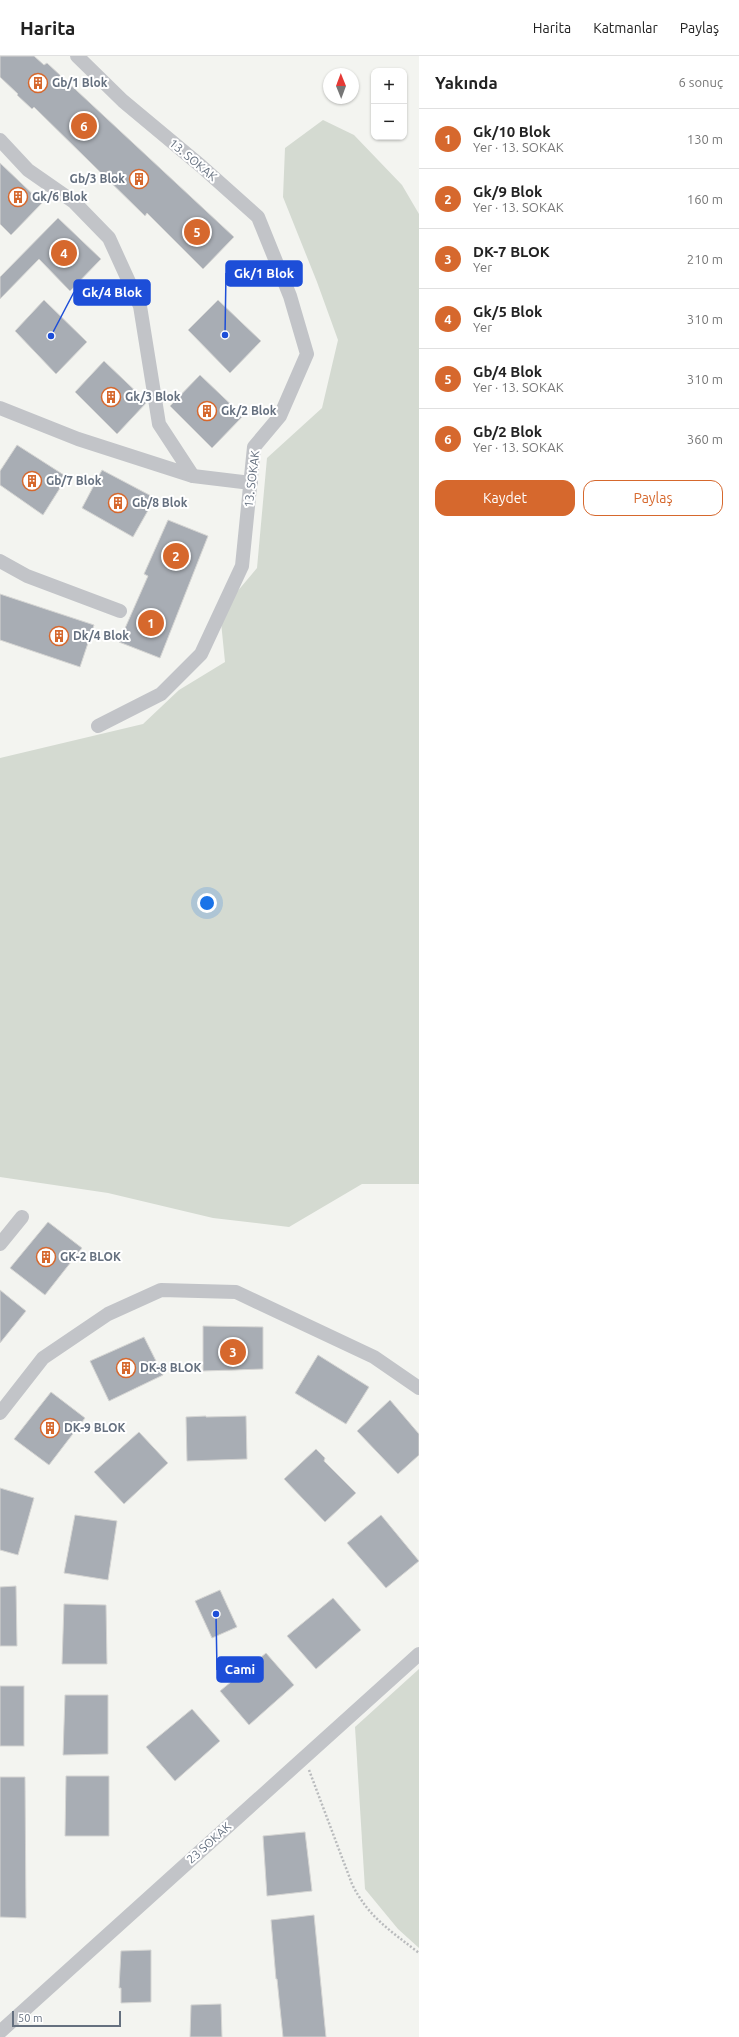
<!DOCTYPE html>
<html lang="tr">
<head>
<meta charset="utf-8">
<style>
	body { margin:0; font-family:Ubuntu,sans-serif; background:#f2f2f2; color:#222 }
	.controls { position:absolute; right:12px; top:12px; display:grid; overflow:hidden; border-radius:8px; box-shadow:0 1px 3px #0004 }
	.controls button { width:36px; height:36px; display:grid; place-items:center; padding:0; border:0; border-bottom:1px solid #e0e0e0; background:#fff; color:#222; font:20px sans-serif }
	.compass { position:absolute; left:323px; top:12px; width:36px; height:36px; border-radius:50%; background:#fff; box-shadow:0 1px 3px #0004; rotate:359deg }
	.scale { position:absolute; left:12px; bottom:10px; width:109px; box-sizing:border-box; padding-left:4px; border:2px solid #65707f; border-top:0; font-size:11px; line-height:14px; white-space:nowrap; color:#65707f; -webkit-text-stroke:3px #fff; paint-order:stroke }
	.you { position:absolute; left:207px; top:847px; width:14px; height:14px; margin:-10px; border:3px solid #fff; border-radius:50%; background:#1a73e8; box-shadow:0 0 0 6px #1a73e833 }
	.badge { display:grid; place-items:center; width:26px; height:26px; border-radius:50%; background:#d6682d; color:#fff; font-size:13px; font-weight:700 }
	.pin { position:absolute; translate:-50% -50%; border:2px solid #fff; box-shadow:0 1px 4px #0006 }
	.list { margin:0; padding:0; list-style:none }
	h2 { display:flex; justify-content:space-between; align-items:center; height:52px; margin:0; padding:0 16px; font-size:17px }
	h2 small { font-size:13px; font-weight:400; color:#767676 }
	.list li { display:grid; grid-template-columns:26px 1fr auto; gap:12px; align-items:center; box-sizing:border-box; height:60px; padding:0 16px; border-top:1px solid #e0e0e0 }
	.list b { display:block; font-size:15px; white-space:nowrap }
	.list p { margin:0; font-size:13px; white-space:nowrap; color:#767676 }
	.list em { font-size:13px; font-style:normal; color:#767676 }
	.actions { display:flex; gap:8px; padding:12px 16px }
	.actions a { flex:1; padding:9px 0; border:1px solid #d6682d; border-radius:12px; text-align:center; font-size:14px; color:#d6682d }
	.actions .main { background:#d6682d; color:#fff }
	.map { position:relative; flex:none; width:419px; height:1981px; overflow:hidden }
	header { display:flex; align-items:center; gap:24px; box-sizing:border-box; height:56px; padding:0 20px; background:#fff; border-bottom:1px solid #e0e0e0 }
	header strong { font-size:19px }
	nav { display:flex; gap:22px; margin-inline-start:auto; font-size:14px }
	main { display:flex }
	aside { flex:1; background:#fff }
	.map>svg:first-child { display:block }
	.green { fill:#d4dad1 }
	.building { fill:#a8adb4; stroke:#d5d5d3 }
	.lines { fill:none; stroke-linecap:round; stroke-linejoin:round }
	.path { stroke:#b9bbbd; stroke-width:2.5; stroke-dasharray:2 2; stroke-linecap:butt }
	.street { stroke:#c2c4c8; stroke-width:14 }
	.labels { text-anchor:middle; stroke-width:4; stroke-linejoin:round; paint-order:stroke }
	.poi-label { font-size:12px; font-weight:bold; fill:#65707f; stroke:#fff; text-anchor:start }
	.street-label { font-size:12px; fill:#65707f; stroke:#fff }
	.leader { fill:none; stroke:#1d4ed8; stroke-width:1.5 }
	.callout-dot { fill:#1d4ed8; stroke:#fff; stroke-width:1.5 }
	.callout { fill:#1d4ed8; stroke:#1d4ed8; stroke-width:1.5 }
	.callout-label { font-size:13px; text-anchor:middle; font-weight:bold; fill:#fff }
</style>
</head>
<body>
<header>
<strong>Harita</strong>
<nav><a>Harita</a><a>Katmanlar</a><a>Paylaş</a></nav>
</header>
<main>
<div class="map">
<svg width="419" height="1981" viewBox="0 0 419 1981">
	<rect width="100%" height="100%" fill="#f3f4f0"/>
	<!-- green -->
	<g class="green">
		<polygon points="323,64 354,79 402,129 419,158 419,1128 362,1128 289,1171 213,1162 108,1137 0,1121 0,702 143,668 179,634 225,606 220,556 257,512 267,402 322,352 338,284 317,226 283,141 285,92"/>
		<polygon points="419,1613 419,1892 398,1873 365,1833 355,1671"/>
	</g>
	<!-- building -->
	<g class="building">
		<polygon points="0,0 34,0 44,9 47,7 234,181 203,213 147,157 145,160 34,51 32,53 17,39 18,38 0,21"/>
		<polygon points="0,107 42,147 11,179 0,168"/>
		<polygon points="58,162 101,203 70,235 39,203 0,243 0,221"/>
		<polygon points="44,244 87,286 56,318 15,275"/>
		<polygon points="218,244 261,285 230,317 188,274"/>
		<polygon points="104,305 147,346 117,378 75,336"/>
		<polygon points="200,319 243,360 212,392 170,350"/>
		<polygon points="17,389 67,421 43,459 0,429 0,415"/>
		<polygon points="102,414 155,442 133,481 82,452"/>
		<polygon points="168,464 208,480 160,602 119,586 148,520 144,518"/>
		<polygon points="0,538 94,569 80,611 0,584"/>
		<polygon points="48,1166 82,1192 45,1239 10,1212"/>
		<polygon points="0,1234 26,1255 0,1287"/>
		<polygon points="203,1270 263,1271 263,1313 203,1315"/>
		<polygon points="144,1281 163,1319 109,1345 90,1305"/>
		<polygon points="318,1299 369,1331 346,1368 295,1337"/>
		<polygon points="51,1336 85,1362 49,1409 14,1383"/>
		<polygon points="390,1344 419,1378 419,1399 398,1418 357,1375"/>
		<polygon points="206,1360 206,1361 246,1360 247,1403 187,1405 186,1361"/>
		<polygon points="139,1376 168,1407 124,1448 94,1416"/>
		<polygon points="316,1393 325,1402 324,1405 356,1437 325,1466 284,1423"/>
		<polygon points="0,1432 34,1442 18,1499 0,1494"/>
		<polygon points="75,1459 117,1465 108,1524 64,1517"/>
		<polygon points="381,1459 419,1505 386,1532 347,1487"/>
		<polygon points="16,1530 17,1590 0,1590 0,1531"/>
		<polygon points="220,1534 237,1571 212,1582 195,1545"/>
		<polygon points="333,1542 361,1574 316,1613 287,1580"/>
		<polygon points="64,1548 106,1549 107,1608 62,1608"/>
		<polygon points="266,1597 294,1629 249,1669 220,1635"/>
		<rect x="0" y="1630" width="24" height="60"/>
		<polygon points="65,1639 108,1639 108,1698 63,1699"/>
		<polygon points="192,1653 220,1685 175,1725 146,1691"/>
		<polygon points="66,1720 109,1720 109,1780 65,1780"/>
		<polygon points="0,1721 25,1721 26,1862 0,1861"/>
		<polygon points="305,1776 312,1835 267,1840 263,1780"/>
		<polygon points="314,1859 326,1981 283,1981 277,1923 276,1923 271,1864"/>
		<polygon points="151,1894 151,1946 121,1947 121,1932 119,1932 121,1895"/>
		<polygon points="221,1948 222,1981 190,1981 191,1949"/>
	</g>
	<g class="lines">
		<!-- path -->
		<path class="path" d="M309,1714L352,1828C368,1861 391,1875 419,1897"/>
		<!-- street -->
		<g class="street">
			<polyline points="77,0 123,45 201,110 258,161 290,240 307,298 280,360 254,391 242,510 201,598 161,638 98,670"/>
			<polyline points="0,84 28,114 74,146 109,182 140,250 159,368 193,420 78,383 0,352"/>
			<polyline points="193,420 251,427"/>
			<polyline points="0,505 27,520 120,555"/>
			<polyline points="0,1188 22,1161"/>
			<polyline points="0,1357 43,1302 108,1258 161,1234 236,1236 374,1301 419,1332"/>
			<polyline points="0,1976 419,1598"/>
		</g>
	</g>
	<!-- icons -->
	<defs>
		<symbol id="building-ring" viewBox="-11 -11 22 22"><circle r="9.5" fill="#fff" stroke="#d6682d" stroke-width="1.5"/><path d="M-4-6H4V6H1V3H-1V6H-4ZM-2.5-4.3h1.7v1.8h-1.7ZM.8-4.3h1.7v1.8H.8ZM-2.5-1h1.7V.8h-1.7ZM.8-1h1.7V.8H.8Z" fill="#d6682d"/></symbol>
	</defs>
	<g fill-rule="evenodd">
		<use href="#building-ring" x="27" y="16" width="22" height="22"/>
		<use href="#building-ring" x="128" y="112" width="22" height="22"/>
		<use href="#building-ring" x="7" y="130" width="22" height="22"/>
		<use href="#building-ring" x="100" y="330" width="22" height="22"/>
		<use href="#building-ring" x="196" y="344" width="22" height="22"/>
		<use href="#building-ring" x="21" y="414" width="22" height="22"/>
		<use href="#building-ring" x="107" y="436" width="22" height="22"/>
		<use href="#building-ring" x="48" y="569" width="22" height="22"/>
		<use href="#building-ring" x="35" y="1190" width="22" height="22"/>
		<use href="#building-ring" x="115" y="1301" width="22" height="22"/>
		<use href="#building-ring" x="39" y="1361" width="22" height="22"/>
	</g>
	<g class="labels">
		<!-- poi labels -->
		<g class="poi-label">
			<text x="52" y="31">Gb/1 Blok</text>
			<text x="125" y="127" text-anchor="end">Gb/3 Blok</text>
			<text x="32" y="145">Gk/6 Blok</text>
			<text x="125" y="345">Gk/3 Blok</text>
			<text x="221" y="359">Gk/2 Blok</text>
			<text x="46" y="429">Gb/7 Blok</text>
			<text x="132" y="451">Gb/8 Blok</text>
			<text x="73" y="584">Dk/4 Blok</text>
			<text x="60" y="1205">GK-2 BLOK</text>
			<text x="140" y="1316">DK-8 BLOK</text>
			<text x="64" y="1376">DK-9 BLOK</text>
		</g>
		<!-- street labels -->
		<g class="street-label">
			<text transform="translate(193 104) rotate(40)" y="4">13. SOKAK</text>
			<text transform="translate(252 423) rotate(-83)" y="4">13. SOKAK</text>
			<text transform="translate(209 1787) rotate(-42)" y="4">23 SOKAK</text>
		</g>
	</g>
	<!-- callouts -->
	<path class="leader" d="M225 279L226 217M51 280L74 236M216 1558L217 1614"/>
	<g class="callout-dot">
		<circle cx="225" cy="279" r="4"/>
		<circle cx="51" cy="280" r="4"/>
		<circle cx="216" cy="1558" r="4"/>
	</g>
	<g class="callout">
		<rect x="226" y="205" width="76" height="25" rx="4"/>
		<rect x="74" y="224" width="76" height="25" rx="4"/>
		<rect x="217" y="1601" width="46" height="25" rx="4"/>
	</g>
	<g class="callout-label">
		<text x="264" y="222">Gk/1 Blok</text>
		<text x="112" y="241">Gk/4 Blok</text>
		<text x="240" y="1618">Cami</text>
	</g>
</svg>
<div class="controls">
<button>+</button>
<button>−</button>
</div>
<svg class="compass" viewBox="-18 -18 36 36"><path d="M0-13l5 13h-10z" fill="#e53935"/><path d="M0 13l5-13h-10z" fill="#767676"/></svg>
<div class="scale">50 m</div>
<div class="you"></div>
<div class="pin badge" style="left:151px;top:567px">1</div>
<div class="pin badge" style="left:176px;top:500px">2</div>
<div class="pin badge" style="left:233px;top:1296px">3</div>
<div class="pin badge" style="left:64px;top:197px">4</div>
<div class="pin badge" style="left:197px;top:176px">5</div>
<div class="pin badge" style="left:84px;top:70px">6</div>
</div>
<aside>
<h2>Yakında<small>6 sonuç</small></h2>
<ul class="list">
<li><span class="badge">1</span><div><b>Gk/10 Blok</b><p>Yer · 13. SOKAK</p></div><em>130 m</em></li>
<li><span class="badge">2</span><div><b>Gk/9 Blok</b><p>Yer · 13. SOKAK</p></div><em>160 m</em></li>
<li><span class="badge">3</span><div><b>DK-7 BLOK</b><p>Yer</p></div><em>210 m</em></li>
<li><span class="badge">4</span><div><b>Gk/5 Blok</b><p>Yer</p></div><em>310 m</em></li>
<li><span class="badge">5</span><div><b>Gb/4 Blok</b><p>Yer · 13. SOKAK</p></div><em>310 m</em></li>
<li><span class="badge">6</span><div><b>Gb/2 Blok</b><p>Yer · 13. SOKAK</p></div><em>360 m</em></li>
</ul>
<div class="actions"><a class="main">Kaydet</a><a>Paylaş</a></div>
</aside>
</main>
</body>
</html>
